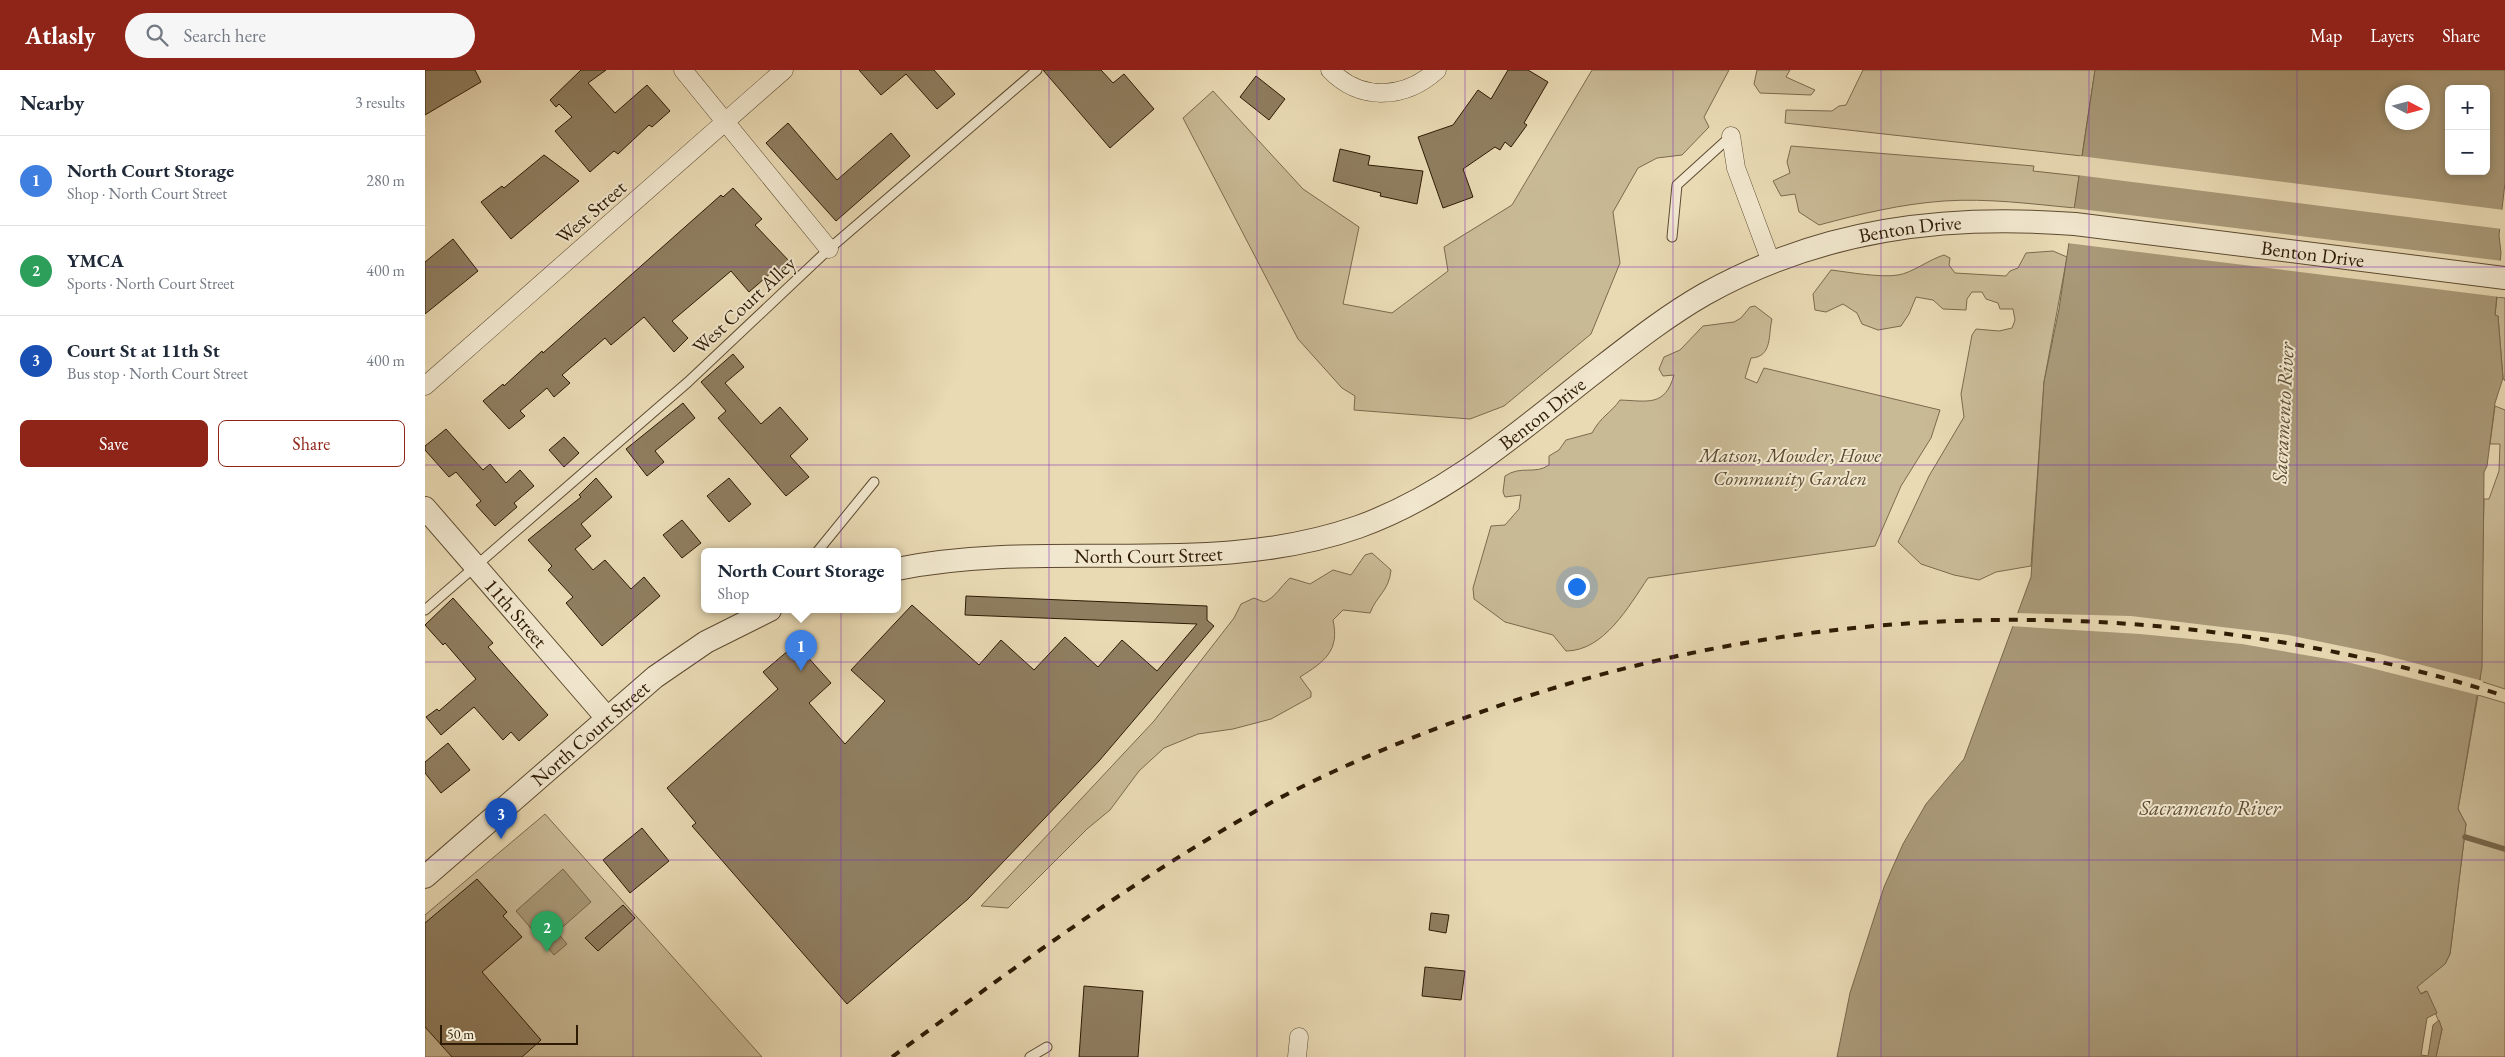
<!DOCTYPE html>
<html lang="en">
<head>
<meta charset="utf-8">
<style>
	body { margin:0; font-family:"EB Garamond",serif; background:#f6f6f7; color:#1f2937 }
	.controls { position:absolute; right:15px; top:15px; display:grid; overflow:hidden; border-radius:8px; box-shadow:0 2px 8px #0003 }
	.controls button { width:45px; height:45px; display:grid; place-items:center; padding:0; border:0; border-bottom:1px solid #e0e1e3; background:#fff; color:#1f2937; font:25px sans-serif }
	.compass { position:absolute; left:1960px; top:15px; width:45px; height:45px; border-radius:50%; background:#fff; box-shadow:0 2px 8px #0003; rotate:96deg }
	.scale { position:absolute; left:15px; bottom:12px; width:138px; box-sizing:border-box; padding-left:5px; border:2px solid #2e1b04; border-top:0; font-size:14px; line-height:18px; white-space:nowrap; color:#2e1b04; -webkit-text-stroke:4px #f1e7ce; paint-order:stroke }
	.you { position:absolute; left:1151px; top:516px; width:18px; height:18px; margin:-12px; border:4px solid #fff; border-radius:50%; background:#1a73e8; box-shadow:0 0 0 8px #1a73e833 }
	.badge { display:grid; place-items:center; width:32px; height:32px; border-radius:50%; background:#8f2418; color:#fff; font-size:16px; font-weight:700 }
	.pin { position:absolute; translate:-50% -41px; filter:drop-shadow(0 1px 2px #0008) }
	.pin::after { content:''; position:absolute; top:26px; width:18px; height:15px; background:inherit; clip-path:polygon(0 0,100% 0,50% 100%) }
	.popup { position:absolute; left:276px; top:478px; width:200px; height:65px; box-sizing:border-box; display:grid; place-content:center; border-radius:8px; background:#fff; filter:drop-shadow(0 1px 4px #0005); font-size:16px; white-space:nowrap; color:#747a83 }
	.popup b { font-size:19px; color:#1f2937 }
	.popup::after { content:''; position:absolute; left:50%; top:100%; margin-left:-10px; border:10px solid transparent; border-top-color:#fff }
	.list { margin:0; padding:0; list-style:none }
	h2 { display:flex; justify-content:space-between; align-items:center; height:65px; margin:0; padding:0 20px; font-size:21px }
	h2 small { font-size:16px; font-weight:400; color:#747a83 }
	.list li { display:grid; grid-template-columns:32px 1fr auto; gap:15px; align-items:center; box-sizing:border-box; height:90px; padding:0 20px; border-top:1px solid #e0e1e3 }
	.list b { display:block; font-size:19px; white-space:nowrap }
	.list p { margin:0; font-size:16px; white-space:nowrap; color:#747a83 }
	.list em { font-size:16px; font-style:normal; color:#747a83 }
	.actions { display:flex; gap:10px; padding:15px 20px }
	.actions a { flex:1; padding:11px 0; border:1px solid #8f2418; border-radius:8px; text-align:center; font-size:18px; color:#8f2418 }
	.actions .main { background:#8f2418; color:#fff }
	.icon { flex:none; width:28px; height:28px; fill:none; stroke:currentColor; stroke-width:2; stroke-linecap:round; stroke-linejoin:round }
	.map { position:relative; flex:none; width:2080px; height:987px; overflow:hidden }
	header { display:flex; align-items:center; gap:30px; box-sizing:border-box; height:70px; padding:0 25px; background:#8f2418; color:#fff }
	header strong { font-size:24px }
	nav { display:flex; gap:28px; margin-inline-start:auto; font-size:18px }
	.search { width:350px; height:45px; background:#f6f6f7; display:flex; align-items:center; gap:12px; box-sizing:border-box; padding:0 18px; border-radius:28px; color:#747a83; font-size:19px }
	main { display:flex }
	aside { flex:1; background:#fff }
	.map>svg:first-child { display:block }
	.green { fill:#c9ba96; stroke:#7c6a4d }
	.water { fill:#a99978; stroke:#78674a; fill-rule:evenodd }
	.pier { fill:#e9dab4 }
	.lines { fill:none; stroke-linecap:round; stroke-linejoin:round }
	.stream { stroke:#78674a; stroke-width:5.5 }
	.building { fill:#8f7e60; stroke:#2e1b04 }
	.service-casing { stroke:#5d4b30; stroke-width:11 }
	.minor-casing { stroke:#5d4b30; stroke-width:19 }
	.tertiary-casing { stroke:#5d4b30; stroke-width:24 }
	.service { stroke:#f1e7ce; stroke-width:9 }
	.minor { stroke:#f1e7ce; stroke-width:18 }
	.tertiary { stroke:#f1e7ce; stroke-width:22 }
	.rail { stroke:#2e1b04; stroke-width:4; stroke-dasharray:9 9; stroke-linecap:butt }
	.grid { fill:none; stroke:#7b2cbf; stroke-width:1; stroke-opacity:0.55 }
	.labels { text-anchor:middle; stroke-width:4; stroke-linejoin:round; paint-order:stroke }
	.street-label { font-size:20px; fill:#2e1b04; stroke:#f1e7ce }
	.park-label { font-size:20px; font-style:italic; fill:#5c4b30; stroke:#f1e7ce }
	.water-label { font-size:21px; font-style:italic; fill:#5f4d32; stroke:#f1e7ce }
</style>
</head>
<body>
<header>
<strong>Atlasly</strong>
<div class="search"><svg class="icon" aria-label="search" viewBox="0 0 24 24"><circle cx="10" cy="10" r="6"/><path d="M15 15l6 6"/></svg>Search here</div>
<nav><a>Map</a><a>Layers</a><a>Share</a></nav>
</header>
<main>
<aside>
<h2>Nearby<small>3 results</small></h2>
<ul class="list">
<li><span class="badge" style="background:#3f7fe0">1</span><div><b>North Court Storage</b><p>Shop · North Court Street</p></div><em>280 m</em></li>
<li><span class="badge" style="background:#2e9e5b">2</span><div><b>YMCA</b><p>Sports · North Court Street</p></div><em>400 m</em></li>
<li><span class="badge" style="background:#1a4fb4">3</span><div><b>Court St at 11th St</b><p>Bus stop · North Court Street</p></div><em>400 m</em></li>
</ul>
<div class="actions"><a class="main">Save</a><a>Share</a></div>
</aside>
<div class="map">
<svg width="2080" height="987" viewBox="0 0 2080 987">
	<rect width="100%" height="100%" fill="#e9dab4"/>
	<filter id="stains"><feTurbulence type="fractalNoise" baseFrequency=".004" numOctaves="4"/><feColorMatrix values="0 0 0 0 .2 0 0 0 0 .09 0 0 0 0 .02 0 0 0 .5 -.17"/></filter>
	<radialGradient id="worn" r=".72"><stop offset=".6" stop-color="#630" stop-opacity="0"/><stop offset="1" stop-color="#630" stop-opacity=".3"/></radialGradient>
	<!-- green -->
	<g class="green">
		<polygon points="1167,0 1304,0 1279,47 1284,57 1257,85 1232,88 1213,98 1188,142 1195,193 1166,264 1079,336 1045,349 929,340 930,326 917,318 873,269 758,48 788,21 878,119 934,157 918,234 967,243 1023,201 1019,177 1087,135"/>
		<polygon points="1332,0 1365,0 1361,7 1390,20 1386,25 1335,23 1329,14"/>
		<polygon points="1438,0 1670,0 1657,86 1360,53 1361,40 1407,41 1414,36 1421,35"/>
		<path d="M1366,76L1609,96L1608,101L1654,106L1650,138C1607,134 1562,128 1519,131C1476,134 1435,144 1394,155L1374,142L1370,124L1356,126L1348,111L1365,103L1362,92Z"/>
		<path d="M1628,181L1642,187L1619,312L1606,496L1571,502L1554,510L1529,505L1496,494L1473,472L1504,406L1539,347L1536,324L1547,265L1551,259L1574,261L1587,258L1590,250L1588,239H1575L1573,233L1561,229L1557,222H1547L1542,229L1541,240L1518,239L1508,230L1491,227L1484,244L1476,256L1453,260L1437,254L1432,243L1418,234L1401,242L1390,240L1388,224L1406,200C1423,202 1456,208 1473,205C1487,203 1503,190 1519,185L1525,188L1524,195L1530,203L1581,206L1585,201L1593,198L1601,183Z"/>
		<polygon points="2072,227 2080,228 2080,311 2078,308 2073,246 2070,246"/>
		<path d="M1330,236L1347,249C1343,264 1348,287 1326,288L1320,308L1332,313L1339,298L1515,340L1506,368L1476,416L1450,476L1223,508C1204,536 1179,581 1141,581L1128,565L1080,552L1049,529L1048,518L1066,456L1080,455L1094,439L1096,425L1080,427L1078,422L1080,406C1096,395 1110,405 1124,395V386L1134,380L1141,370L1167,363C1176,346 1186,343 1195,330C1223,331 1240,337 1249,305L1238,306L1234,299L1239,287L1255,280L1278,256L1309,252L1316,248L1325,237Z"/>
		<polygon points="2070,336 2080,340 2080,619 2055,611 2059,429 2064,429 2074,401 2075,374 2065,374"/>
		<path d="M947,483L966,500C964,521 952,525 945,543L918,540L908,550C915,581 899,592 875,607L886,622V627L846,649L808,659L773,664L739,678L714,701L685,740L662,759L583,838L556,836L729,651L809,548L816,534L829,528L839,532C850,528 856,516 865,508L885,514L908,500L926,505L940,485Z"/>
		<polygon points="2053,625 2080,633 2080,987 2011,987 2017,959 2001,921 1995,924 1992,916 2020,894 2025,884 2041,754 2033,739"/>
		<polygon points="120,744 337,987 0,987 0,845"/>
	</g>
	<!-- water -->
	<g class="water">
		<path d="M1670,0H2080V113L2074,165L2076,183L2070,245L2073,246L2078,308L2070,333L2062,396L2059,402L2057,597L2033,739L2041,754L2025,884L2020,894L1992,917L1996,924L2002,921L2012,943L2002,948L1996,985L2003,986L2008,955L2014,950L2017,959L2011,987H1412L1425,923L1459,817L1478,774L1501,734L1539,689L1606,507L1619,312L1634,239ZM2024,19H2061V101H2024ZM1968,22H1998V52H1968Z"/>
		<polygon points="138,799 166,832 132,862 142,874 129,885 91,841"/>
	</g>
	<!-- pier -->
	<g class="pier">
		<polygon points="1655,86 2079,140 2077,159 1652,105"/>
		<polygon points="1647,138 2078,191 2075,227 1642,173"/>
		<polygon points="1589,543 1706,546 1863,565 1955,584 2058,611 2055,625 2053,625 1926,593 1817,574 1715,564 1584,556"/>
	</g>
	<g class="lines">
		<!-- stream -->
		<polyline class="stream" points="2040,767 2080,779"/>
	</g>
	<!-- building -->
	<g class="building">
		<polygon points="0,0 50,0 56,12 0,45"/>
		<polygon points="156,0 181,0 163,13 190,43 222,15 245,41 227,57 224,55 193,84 189,81 165,102 130,61 147,47 134,34 131,37 125,30"/>
		<polygon points="434,0 509,0 530,24 512,39 481,4 456,25"/>
		<polygon points="618,0 676,0 688,13 699,4 729,39 685,78"/>
		<polygon points="1083,0 1103,0 1123,12 1099,53 1102,55 1086,77 1080,72 1075,80 1070,77 1038,99 1048,127 1018,138 993,67 1028,55 1053,20 1066,29"/>
		<polygon points="831,6 860,29 844,50 815,27"/>
		<polygon points="363,53 412,110 466,63 485,86 411,151 341,73"/>
		<polygon points="915,79 945,86 943,95 998,101 992,134 955,126 956,123 908,111"/>
		<polygon points="119,85 154,111 86,169 56,132 77,116 79,118"/>
		<polygon points="308,118 337,149 330,155 366,193 351,206 347,202 324,222 306,201 247,251 263,268 249,282 219,247 186,275 180,268 137,305 145,313 129,327 122,318 95,341 100,346 84,359 58,331 78,314 79,316 117,281 118,283 296,125 298,127"/>
		<polygon points="28,169 53,201 0,244 0,192"/>
		<polygon points="308,284 319,297 300,313 336,354 355,337 383,369 365,386 384,407 361,426 293,348 301,341 276,312"/>
		<polygon points="258,333 270,348 230,381 239,392 222,406 201,379"/>
		<polygon points="21,359 58,400 65,394 81,413 95,400 109,416 89,433 92,437 70,456 51,435 56,431 31,402 24,407 0,380 0,376"/>
		<polygon points="139,367 154,383 139,397 124,380"/>
		<polygon points="171,408 187,427 156,454 166,466 150,479 168,500 180,490 206,519 219,507 235,526 177,576 141,533 148,527 123,500 127,496 103,470 156,427 154,425"/>
		<polygon points="304,408 326,434 304,452 282,426"/>
		<polygon points="257,450 276,473 257,488 238,465"/>
		<polygon points="541,526 782,536 782,550 789,556 674,691 543,829 422,934 267,756 271,753 242,718 353,619 338,602 371,574 406,613 384,633 420,674 460,631 426,600 487,535 554,595 576,570 609,600 640,567 673,597 697,570 732,601 772,554 540,545"/>
		<polygon points="28,528 68,573 63,577 123,645 94,671 86,662 78,670 49,637 16,665 1,647 12,639 14,641 51,609 20,573 18,575 0,555"/>
		<polygon points="23,673 45,700 16,723 0,703 0,692"/>
		<polygon points="217,758 244,791 205,823 178,790"/>
		<polygon points="52,809 82,842 78,846 97,867 57,902 116,970 97,987 27,987 0,957 0,853"/>
		<polygon points="198,835 210,848 173,881 160,868"/>
		<polygon points="1006,843 1024,845 1021,863 1004,860"/>
		<polygon points="1000,897 1040,901 1036,930 997,926"/>
		<polygon points="659,916 718,921 713,987 654,987"/>
	</g>
	<g class="lines">
		<defs>
			<g id="service">
				<polyline points="1247,167 1252,115 1306,66"/>
				<polyline points="392,482 449,412"/>
				<polyline points="0,540 263,312 404,179 612,0"/>
				<polyline points="605,987 622,977"/>
			</g>
			<g id="minor">
				<polyline points="258,0 404,179"/>
				<path d="M905,0C936,32 980,29 1012,0"/>
				<polyline points="1306,66 1311,98 1346,192"/>
				<polyline points="0,316 359,0"/>
				<polyline points="872,987 874,967"/>
			</g>
			<g id="tertiary">
				<path id="s1" d="M0,438L182,648"/>
				<path id="s2" d="M472,499C624,468 785,509 933,457C1020,426 1090,365 1161,309C1200,279 1238,248 1280,224C1397,159 1519,144 1650,154L2080,208"/>
				<path id="s3" d="M0,807L230,607L281,572L345,540"/>
			</g>
		</defs>
		<!-- service casing -->
		<use href="#service" class="service-casing"/>
		<!-- minor casing -->
		<use href="#minor" class="minor-casing"/>
		<!-- tertiary casing -->
		<use href="#tertiary" class="tertiary-casing"/>
		<!-- service -->
		<use href="#service" class="service"/>
		<!-- minor -->
		<use href="#minor" class="minor"/>
		<!-- tertiary -->
		<use href="#tertiary" class="tertiary"/>
		<!-- rail -->
		<path class="rail" d="M467,987C591,897 714,805 849,731C915,696 986,667 1056,642C1388,524 1745,520 2080,626"/>
	</g>
	<!-- grid -->
	<path class="grid" d="M208,0V987M416,0V987M624,0V987M832,0V987M1040,0V987M1248,0V987M1456,0V987M1664,0V987M1872,0V987M0,197H2080M0,395H2080M0,592H2080M0,790H2080"/>
	<g class="labels">
		<!-- street labels -->
		<g class="street-label">
			<text transform="translate(166 142) rotate(-41)" y="7">West Street</text>
			<text dy="7" stroke="none"><textPath href="#s2" startOffset="1101">Benton Drive</textPath></text>
			<text dy="7" stroke="none"><textPath href="#s2" startOffset="1506">Benton Drive</textPath></text>
			<text transform="translate(319 235) rotate(-43)" y="7">West Court Alley</text>
			<text dy="7" stroke="none"><textPath href="#s2" startOffset="682">Benton Drive</textPath></text>
			<text dy="7" stroke="none"><textPath href="#s2" startOffset="252">North Court Street</textPath></text>
			<text dy="7" stroke="none"><textPath href="#s1" startOffset="139">11th Street</textPath></text>
			<text dy="7" stroke="none"><textPath href="#s3" startOffset="219">North Court Street</textPath></text>
		</g>
		<!-- park labels -->
		<g class="park-label">
			<text x="1365" y="392">Matson, Mowder, Howe<tspan x="1365" dy="23">Community Garden</tspan></text>
		</g>
		<!-- water labels -->
		<g class="water-label">
			<text transform="translate(1858 343) rotate(-87)" y="7">Sacramento River</text>
			<text x="1785" y="745">Sacramento River</text>
		</g>
	</g>
	<rect width="100%" height="100%" filter="url(#stains)"/>
	<rect width="100%" height="100%" fill="url(#worn)"/>
</svg>
<div class="controls">
<button>+</button>
<button>−</button>
</div>
<svg class="compass" viewBox="-18 -18 36 36"><path d="M0-13l5 13h-10z" fill="#e53935"/><path d="M0 13l5-13h-10z" fill="#747a83"/></svg>
<div class="scale">50 m</div>
<div class="you"></div>
<div class="pin badge" style="left:376px;top:601px;background:#3f7fe0">1</div>
<div class="popup"><b>North Court Storage</b>Shop</div>
<div class="pin badge" style="left:122px;top:882px;background:#2e9e5b">2</div>
<div class="pin badge" style="left:76px;top:769px;background:#1a4fb4">3</div>
</div>
</main>
</body>
</html>
